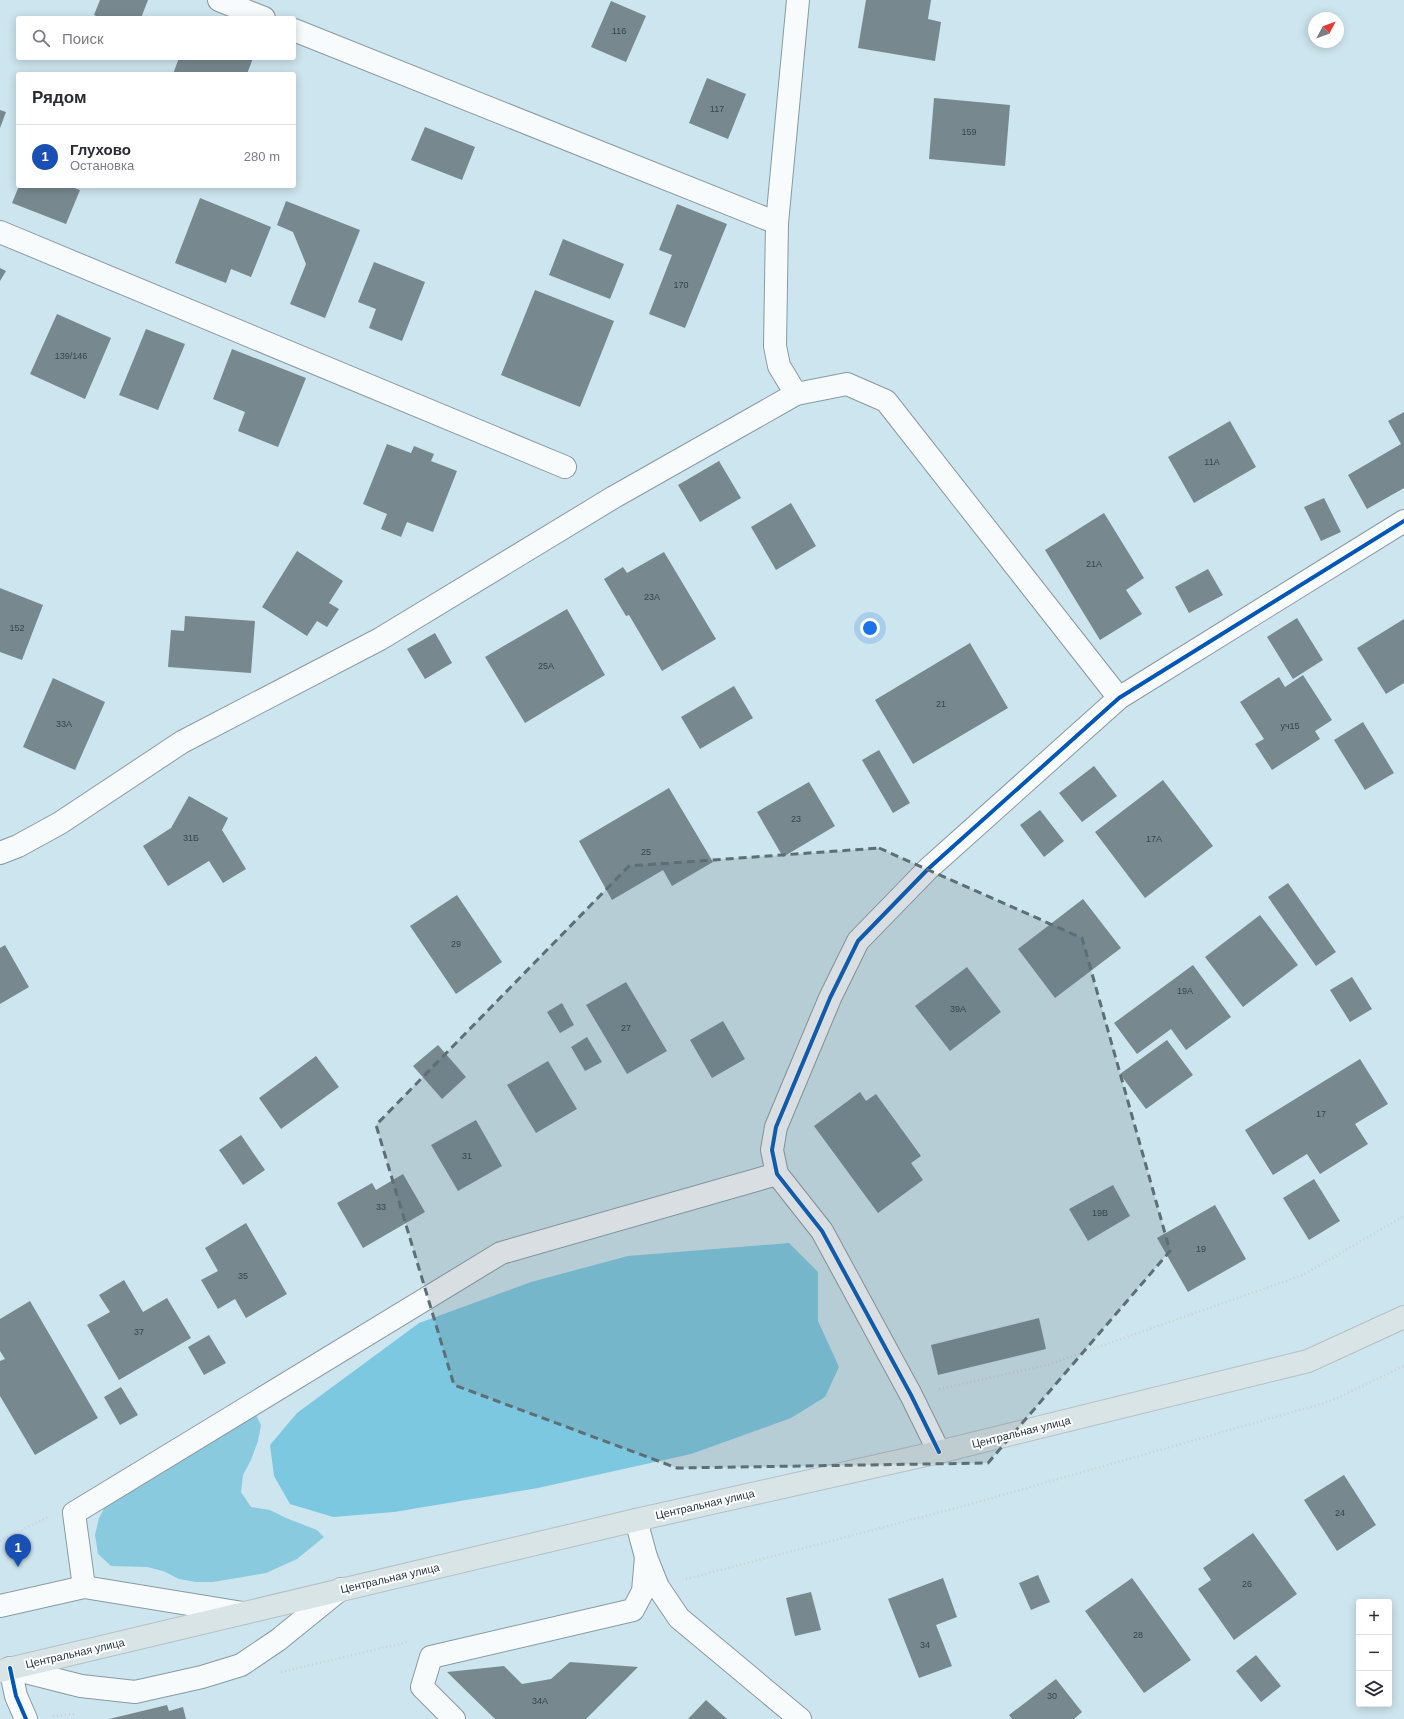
<!DOCTYPE html>
<html lang="ru">
<head>
<meta charset="utf-8">
<style>
	body { margin:0; font-family:Helvetica,sans-serif; background:#f7f7f7; color:#2b2b33 }
	.controls { position:absolute; right:12px; bottom:12px; display:grid; overflow:hidden; border-radius:4px; box-shadow:0 2px 10px #0003 }
	.controls button { width:36px; height:36px; display:grid; place-items:center; padding:0; border:0; border-bottom:1px solid #e1e1e2; background:#fff; color:#2b2b33; font:20px sans-serif }
	.compass { position:absolute; left:1308px; top:12px; width:36px; height:36px; border-radius:50%; background:#fff; box-shadow:0 2px 10px #0003; rotate:49deg }
	.you { position:absolute; left:870px; top:628px; width:14px; height:14px; margin:-10px; border:3px solid #fff; border-radius:50%; background:#1a73e8; box-shadow:0 0 0 6px #1a73e833 }
	.badge { display:grid; place-items:center; width:26px; height:26px; border-radius:50%; background:#5c6f76; color:#fff; font-size:13px; font-weight:700 }
	.pin { position:absolute; translate:-50% -33px; filter:drop-shadow(0 1px 2px #0008) }
	.pin::after { content:''; position:absolute; top:21px; width:14px; height:12px; background:inherit; clip-path:polygon(0 0,100% 0,50% 100%) }
	.list { margin:0; padding:0; list-style:none }
	h2 { display:flex; justify-content:space-between; align-items:center; height:52px; margin:0; padding:0 16px; font-size:17px }
	h2 small { font-size:13px; font-weight:400; color:#7c7c81 }
	.list li { display:grid; grid-template-columns:26px 1fr auto; gap:12px; align-items:center; box-sizing:border-box; height:64px; padding:0 16px; border-top:1px solid #e1e1e2 }
	.list b { display:block; font-size:15px; white-space:nowrap }
	.list p { margin:0; font-size:13px; white-space:nowrap; color:#7c7c81 }
	.list em { font-size:13px; font-style:normal; color:#7c7c81 }
	.icon { flex:none; width:22px; height:22px; fill:none; stroke:currentColor; stroke-width:2; stroke-linecap:round; stroke-linejoin:round }
	.map { position:relative; flex:none; width:1404px; height:1719px; overflow:hidden }
	.search { position:absolute; background:#fff; box-shadow:0 2px 10px #0003; left:16px; top:16px; width:280px; height:44px; display:flex; align-items:center; gap:10px; box-sizing:border-box; padding:0 14px; border-radius:4px; color:#7c7c81; font-size:15px }
	.panel { position:absolute; background:#fff; box-shadow:0 2px 10px #0003; left:16px; top:72px; width:280px; height:116px; border-radius:4px }
	.map>svg:first-child { display:block }
	.forest { fill:#89cadf }
	.water { fill:#7cc8e0 }
	.building { fill:#77898f }
	.lines { fill:none; stroke-linecap:round; stroke-linejoin:round }
	.minor-casing { stroke:#889aa1; stroke-width:24 }
	.major-casing { stroke:#b4c0c5; stroke-width:24 }
	.path { stroke:#c9d0d3; stroke-width:2.5; stroke-dasharray:1 3; stroke-linecap:butt }
	.minor { stroke:#f8fbfc; stroke-width:22 }
	.major { stroke:#d9e4e7; stroke-width:22 }
	.cycleway-casing { stroke:#fff; stroke-width:6 }
	.cycleway { stroke:#0057b8; stroke-width:4 }
	.marked { fill:#5c6f76; fill-opacity:0.2; stroke:#5c6f76; stroke-width:3; stroke-dasharray:8 5; stroke-linejoin:round }
	.labels { text-anchor:middle; stroke-width:4; stroke-linejoin:round; paint-order:stroke }
	.number-label { font-size:9px; fill:#35464c }
	.street-label { font-size:11px; fill:#1f3036; stroke:#fff }
</style>
</head>
<body>
<div class="map">
<svg width="1404" height="1719" viewBox="0 0 1404 1719">
	<rect width="100%" height="100%" fill="#cde5ee"/>
	<!-- forest -->
	<polygon class="forest" points="253,1409 261,1425 258,1441 251,1460 243,1475 241,1492 251,1507 270,1510 286,1518 317,1530 324,1537 297,1559 266,1573 213,1582 196,1582 179,1579 163,1571 147,1567 111,1566 98,1554 95,1535 99,1518 107,1503"/>
	<!-- water -->
	<polygon class="water" points="789,1243 818,1272 818,1321 839,1367 825,1397 791,1418 691,1454 538,1488 394,1512 333,1517 290,1504 274,1476 270,1445 297,1413 419,1323 531,1282 628,1256"/>
	<!-- building -->
	<g class="building">
		<polygon points="100,0 148,0 141,18 101,18 94,15"/>
		<polygon points="866,0 931,0 928,19 941,22 935,61 858,48"/>
		<polygon points="611,1 646,16 626,62 591,47"/>
		<polygon points="179,58 253,58 247,74 173,74"/>
		<polygon points="707,78 746,94 728,139 689,123"/>
		<polygon points="934,98 1010,105 1005,166 929,159"/>
		<polygon points="0,110 6,112 0,128"/>
		<polygon points="425,127 475,147 462,180 411,160"/>
		<polygon points="19,186 69,186 80,190 66,224 12,203"/>
		<polygon points="200,198 271,227 251,277 231,269 226,283 175,263"/>
		<polygon points="286,201 360,230 325,318 290,304 306,264 293,232 277,225"/>
		<polygon points="677,204 727,224 685,328 649,314 672,255 659,250"/>
		<polygon points="563,239 624,264 610,299 549,275"/>
		<polygon points="374,262 425,282 402,341 369,328 376,309 358,302"/>
		<polygon points="0,268 6,271 0,281"/>
		<polygon points="535,290 614,321 580,407 501,375"/>
		<polygon points="57,314 111,338 85,399 30,374"/>
		<polygon points="146,329 185,344 158,410 119,395"/>
		<polygon points="232,349 306,378 278,447 238,431 245,412 213,399"/>
		<polygon points="1404,412 1404,488 1367,509 1348,475 1401,444 1388,421"/>
		<polygon points="1230,421 1256,467 1194,503 1168,457"/>
		<polygon points="387,444 411,453 414,446 434,454 431,461 457,471 433,532 407,522 401,537 381,529 387,514 363,504"/>
		<polygon points="719,461 741,498 700,522 678,485"/>
		<polygon points="1324,498 1341,532 1321,541 1304,507"/>
		<polygon points="791,503 816,546 776,570 751,527"/>
		<polygon points="1104,513 1144,578 1126,590 1142,614 1100,640 1045,550"/>
		<polygon points="297,551 343,581 329,603 339,609 327,627 317,621 307,636 262,607"/>
		<polygon points="664,552 716,639 662,671 629,615 626,616 604,579 623,567 627,573"/>
		<polygon points="1208,569 1223,595 1189,613 1175,587"/>
		<polygon points="0,588 43,605 22,660 0,652"/>
		<polygon points="567,609 605,675 525,723 485,657"/>
		<polygon points="185,616 255,621 251,673 168,667 171,630 184,631"/>
		<polygon points="1297,618 1323,660 1293,679 1267,637"/>
		<polygon points="1404,619 1404,683 1386,694 1357,648"/>
		<polygon points="435,633 452,663 425,679 407,649"/>
		<polygon points="970,643 1008,708 913,764 875,700"/>
		<polygon points="1303,675 1332,720 1315,731 1320,739 1272,770 1255,744 1264,739 1240,702 1279,677 1285,687"/>
		<polygon points="53,678 105,702 75,770 23,747"/>
		<polygon points="734,686 753,718 700,749 681,717"/>
		<polygon points="1363,722 1394,773 1365,790 1334,740"/>
		<polygon points="879,750 910,803 893,813 862,760"/>
		<polygon points="1094,766 1117,796 1082,822 1059,793"/>
		<polygon points="1163,780 1213,846 1145,898 1095,832"/>
		<polygon points="809,782 835,826 783,857 757,812"/>
		<polygon points="669,788 713,862 672,886 663,870 612,900 579,841"/>
		<polygon points="189,796 228,818 222,830 246,869 223,883 209,861 168,886 143,846 171,828"/>
		<polygon points="1040,810 1064,841 1044,857 1020,825"/>
		<polygon points="1288,883 1336,952 1316,966 1268,897"/>
		<polygon points="457,895 502,962 456,994 410,926"/>
		<polygon points="1083,899 1121,948 1055,998 1018,949"/>
		<polygon points="1260,915 1298,965 1243,1007 1205,957"/>
		<polygon points="5,945 29,987 0,1004 0,948"/>
		<polygon points="1193,965 1231,1017 1186,1050 1171,1029 1137,1054 1114,1023"/>
		<polygon points="967,967 1001,1012 950,1051 915,1006"/>
		<polygon points="1352,977 1372,1009 1350,1022 1330,990"/>
		<polygon points="626,982 667,1051 627,1074 586,1005"/>
		<polygon points="562,1003 574,1025 560,1033 547,1012"/>
		<polygon points="723,1021 745,1059 712,1078 690,1040"/>
		<polygon points="587,1037 602,1062 585,1071 571,1047"/>
		<polygon points="1167,1040 1193,1075 1146,1109 1120,1074"/>
		<polygon points="438,1045 466,1077 442,1099 413,1066"/>
		<polygon points="316,1056 339,1087 281,1129 259,1098"/>
		<polygon points="1360,1059 1388,1104 1355,1124 1368,1144 1320,1174 1307,1154 1273,1175 1245,1130"/>
		<polygon points="548,1061 577,1109 536,1133 507,1085"/>
		<polygon points="860,1092 866,1101 876,1094 921,1156 911,1163 923,1180 878,1213 814,1126"/>
		<polygon points="476,1120 502,1166 458,1191 431,1145"/>
		<polygon points="241,1135 265,1170 243,1185 219,1150"/>
		<polygon points="403,1174 425,1212 363,1248 337,1203 372,1183 376,1190"/>
		<polygon points="1314,1179 1340,1221 1309,1240 1283,1198"/>
		<polygon points="1113,1185 1130,1216 1088,1241 1069,1209"/>
		<polygon points="1215,1205 1246,1259 1188,1292 1157,1238"/>
		<polygon points="246,1223 287,1294 246,1318 235,1299 218,1309 201,1280 218,1271 205,1248"/>
		<polygon points="124,1280 143,1312 167,1298 191,1338 119,1380 87,1325 110,1312 99,1295"/>
		<polygon points="30,1301 98,1418 35,1455 0,1396 0,1361 5,1359 0,1351 0,1319"/>
		<polygon points="1039,1318 1046,1349 938,1375 931,1345"/>
		<polygon points="209,1335 226,1363 204,1375 188,1347"/>
		<polygon points="121,1387 138,1415 120,1425 104,1397"/>
		<polygon points="1344,1475 1376,1525 1337,1551 1304,1500"/>
		<polygon points="1253,1533 1297,1594 1234,1640 1198,1589 1211,1580 1203,1568"/>
		<polygon points="1038,1575 1050,1602 1031,1610 1019,1583"/>
		<polygon points="943,1578 957,1617 936,1625 952,1666 919,1678 888,1599"/>
		<polygon points="1132,1578 1191,1660 1144,1693 1085,1611"/>
		<polygon points="811,1592 821,1630 795,1636 786,1598"/>
		<polygon points="1256,1655 1281,1686 1261,1702 1236,1671"/>
		<polygon points="570,1662 638,1667 586,1719 495,1719 447,1672 504,1666 522,1684 551,1679"/>
		<polygon points="1056,1679 1082,1712 1074,1719 1012,1719 1009,1715"/>
		<polygon points="706,1700 727,1719 688,1719"/>
		<polygon points="167,1705 169,1711 183,1707 186,1719 109,1719"/>
	</g>
	<g class="lines">
		<defs>
			<g id="minor">
				<polyline points="219,0 264,18"/>
				<polyline points="294,30 777,223"/>
				<polyline points="0,232 565,467"/>
				<polyline points="796,394 779,366 775,346 777,223 798,0"/>
				<polyline points="0,853 18,846 60,823 182,742 380,639 614,497 796,394 847,384 886,401 1119,698"/>
				<polyline points="939,1452 911,1395 822,1231 777,1174 772,1150 776,1127 830,998 858,941 928,869 1119,698 1404,521"/>
				<polyline points="636,1520 646,1557 658,1587 679,1618 800,1719"/>
				<polyline points="84,1587 74,1513 501,1253 777,1174"/>
				<polyline points="0,1606 84,1587 243,1613"/>
				<polyline points="26,1719 16,1696 10,1668 81,1686 135,1692 202,1677 241,1665 278,1640 341,1589"/>
				<polyline points="454,1719 422,1687 431,1657 633,1610 643,1591 646,1557"/>
			</g>
			<polyline id="major" points="0,1671 636,1520 939,1452 1308,1361 1404,1317"/>
		</defs>
		<!-- minor casing -->
		<use href="#minor" class="minor-casing"/>
		<!-- major casing -->
		<use href="#major" class="major-casing"/>
		<!-- path -->
		<g class="path">
			<polyline points="939,1389 1047,1365 1303,1275 1404,1216"/>
			<polyline points="0,1541 48,1517"/>
			<polyline points="686,1579 964,1506 1331,1401 1404,1366"/>
			<polyline points="281,1672 408,1642"/>
			<polyline points="53,1716 74,1714"/>
		</g>
		<!-- minor -->
		<use href="#minor" class="minor"/>
		<!-- major -->
		<use href="#major" class="major"/>
		<defs>
			<g id="cycleway">
				<polyline points="939,1452 911,1395 822,1231 777,1174 772,1150 776,1127 830,998 858,941 928,869 1119,698 1404,521"/>
				<polyline points="10,1668 16,1696 26,1719"/>
			</g>
		</defs>
		<!-- cycleway casing -->
		<use href="#cycleway" class="cycleway-casing"/>
		<!-- cycleway -->
		<use href="#cycleway" class="cycleway"/>
	</g>
	<!-- marked area -->
	<path class="marked" d="M879,848L1082,938L1170,1251L988,1463L677,1468L454,1385L376,1125L629,866Z"/>
	<g class="labels">
		<!-- number labels -->
		<g class="number-label">
			<text x="619" y="34">116</text>
			<text x="717" y="112">117</text>
			<text x="969" y="135">159</text>
			<text x="681" y="288">170</text>
			<text x="71" y="359">139/146</text>
			<text x="1212" y="465">11А</text>
			<text x="1094" y="567">21А</text>
			<text x="652" y="600">23А</text>
			<text x="17" y="631">152</text>
			<text x="546" y="669">25А</text>
			<text x="941" y="707">21</text>
			<text x="64" y="727">33А</text>
			<text x="1290" y="729">уч15</text>
			<text x="796" y="822">23</text>
			<text x="191" y="841">31Б</text>
			<text x="1154" y="842">17А</text>
			<text x="646" y="855">25</text>
			<text x="456" y="947">29</text>
			<text x="1185" y="994">19А</text>
			<text x="958" y="1012">39А</text>
			<text x="626" y="1031">27</text>
			<text x="1321" y="1117">17</text>
			<text x="467" y="1159">31</text>
			<text x="381" y="1210">33</text>
			<text x="1100" y="1216">19В</text>
			<text x="1201" y="1252">19</text>
			<text x="243" y="1279">35</text>
			<text x="139" y="1335">37</text>
			<text x="1340" y="1516">24</text>
			<text x="1247" y="1587">26</text>
			<text x="1138" y="1638">28</text>
			<text x="925" y="1648">34</text>
			<text x="1052" y="1699">30</text>
			<text x="540" y="1704">34А</text>
		</g>
		<!-- street labels -->
		<g class="street-label">
			<text transform="translate(1021 1432) rotate(-14)" y="4">Центральная улица</text>
			<text transform="translate(705 1504) rotate(-13)" y="4">Центральная улица</text>
			<text transform="translate(390 1578) rotate(-13)" y="4">Центральная улица</text>
			<text transform="translate(75 1653) rotate(-13)" y="4">Центральная улица</text>
		</g>
	</g>
</svg>
<div class="controls">
<button>+</button>
<button>−</button>
<button><svg class="icon" aria-label="layers" viewBox="0 0 24 24"><path d="M12 4l9 5-9 5-9-5zM3 14l9 5 9-5"/></svg></button>
</div>
<svg class="compass" viewBox="-18 -18 36 36"><path d="M0-13l5 13h-10z" fill="#e53935"/><path d="M0 13l5-13h-10z" fill="#7c7c81"/></svg>
<div class="you"></div>
<div class="pin badge" style="left:18px;top:1567px;background:#1a4fb4">1</div>
<div class="search"><svg class="icon" aria-label="search" viewBox="0 0 24 24"><circle cx="10" cy="10" r="6"/><path d="M15 15l6 6"/></svg>Поиск</div>
<section class="panel">
<h2>Рядом<small></small></h2>
<ul class="list">
<li><span class="badge" style="background:#1a4fb4">1</span><div><b>Глухово</b><p>Остановка</p></div><em>280 m</em></li>
</ul>
</section>
</div>
</body>
</html>
